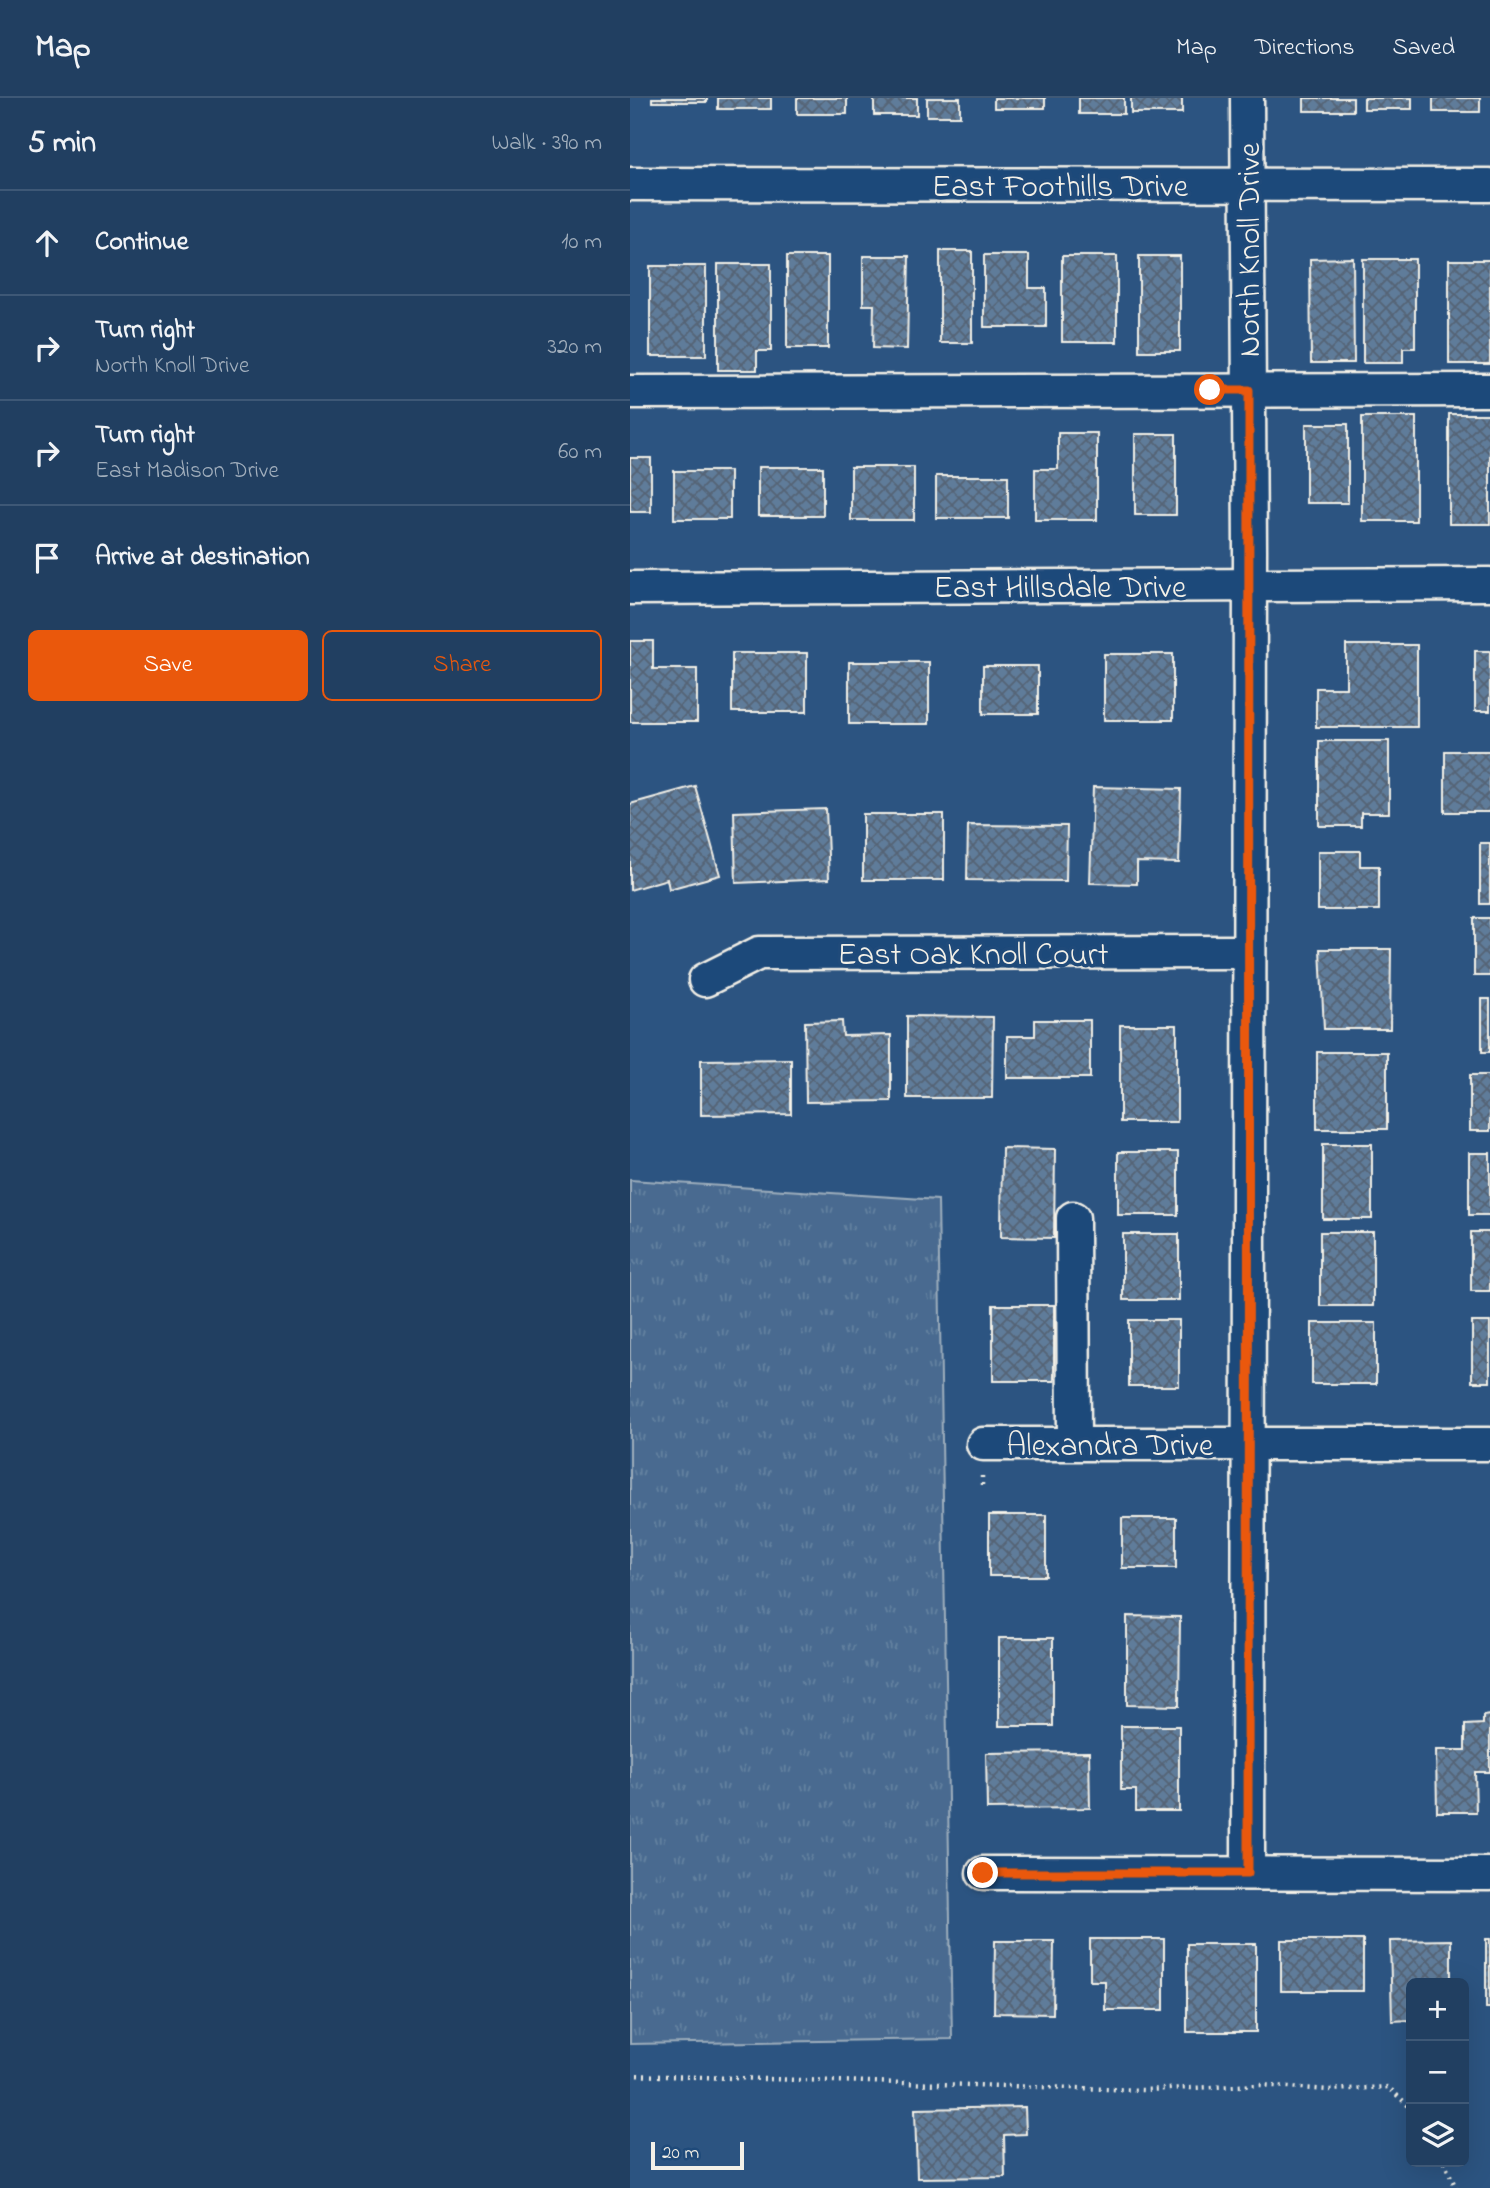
<!DOCTYPE html>
<html lang="en">
<head>
<meta charset="utf-8">
<style>
	body { margin:0; font-family:"Indie Flower",sans-serif; background:#294667; color:#f1f3f6 }
	.controls { position:absolute; right:21px; bottom:21px; display:grid; overflow:hidden; border-radius:10px; box-shadow:0 7px 28px #0002 }
	.controls button { width:63px; height:63px; display:grid; place-items:center; padding:0; border:0; border-bottom:2px solid #3e5876; background:#213f61; color:#f1f3f6; font:35px sans-serif }
	.scale { position:absolute; left:21px; bottom:18px; width:93px; box-sizing:border-box; padding-left:7px; border:4px solid #f4f1e8; border-top:0; font-size:19px; line-height:24px; white-space:nowrap; color:#f4f1e8; -webkit-text-stroke:5px #1f4a7a; paint-order:stroke }
	.stop { position:absolute; width:21px; height:21px; margin:-16px; border:5px solid #ea580c; border-radius:50%; background:#fff }
	.stop.end { background:#ea580c; border-color:#fff; box-shadow:0 2px 7px #0008 }
	.list { margin:0; padding:0; list-style:none }
	h2 { display:flex; justify-content:space-between; align-items:center; height:91px; margin:0; padding:0 28px; font-size:30px }
	h2 small { font-size:23px; font-weight:400; color:#a2afbd }
	.list li { display:grid; grid-template-columns:46px 1fr auto; gap:21px; align-items:center; box-sizing:border-box; height:105px; padding:0 28px; border-top:2px solid #3e5876 }
	.list b { display:block; font-size:26px; white-space:nowrap }
	.list p { margin:0; font-size:23px; white-space:nowrap; color:#a2afbd }
	.list em { font-size:23px; font-style:normal; color:#a2afbd }
	.actions { display:flex; gap:14px; padding:21px 28px }
	.actions a { flex:1; padding:16px 0; border:2px solid #ea580c; border-radius:10px; text-align:center; font-size:24px; color:#ea580c }
	.actions .main { background:#ea580c; color:#fff }
	.icon { flex:none; width:38px; height:38px; fill:none; stroke:currentColor; stroke-width:2; stroke-linecap:round; stroke-linejoin:round }
	.map { position:relative; flex:none; width:860px; height:2090px; overflow:hidden }
	header { display:flex; align-items:center; gap:42px; box-sizing:border-box; height:98px; padding:0 35px; background:#213f61; border-bottom:2px solid #3e5876 }
	header strong { font-size:33px }
	nav { display:flex; gap:38px; margin-inline-start:auto; font-size:24px }
	main { display:flex }
	aside { flex:1; background:#213f61 }
	.map>svg:first-child { display:block }
	.grass { fill:url(#grass-tufts); stroke:#9eaebc; stroke-width:2 }
	.building { fill:url(#building-cross-hatch); stroke:#f4f1e8; stroke-width:2 }
	.lines { fill:none; stroke-linecap:round; stroke-linejoin:round }
	.minor-casing { stroke:#f4f1e8; stroke-width:37 }
	.path { stroke:#f4f1e8; stroke-width:4.5; stroke-dasharray:2 5; stroke-linecap:butt }
	.minor { stroke:#1f4a7a; stroke-width:32 }
	.route { stroke:#ea580c; stroke-width:9 }
	.labels { text-anchor:middle; stroke-width:7; stroke-linejoin:round; paint-order:stroke }
	.street-label { font-size:32px; fill:#f4f1e8; stroke:#1f4a7a }
</style>
</head>
<body>
<header>
<strong>Map</strong>
<nav><a>Map</a><a>Directions</a><a>Saved</a></nav>
</header>
<main>
<aside>
<h2>5 min<small>Walk · 390 m</small></h2>
<ul class="list">
<li><svg class="icon" aria-label="ahead" viewBox="0 0 24 24"><path d="M12 20V5M6 11l6-6 6 6"/></svg><div><b>Continue</b></div><em>10 m</em></li>
<li><svg class="icon" aria-label="right" viewBox="0 0 24 24"><path d="M7 20v-9h11M14 6l5 5-5 5"/></svg><div><b>Turn right</b><p>North Knoll Drive</p></div><em>320 m</em></li>
<li><svg class="icon" aria-label="right" viewBox="0 0 24 24"><path d="M7 20v-9h11M14 6l5 5-5 5"/></svg><div><b>Turn right</b><p>East Madison Drive</p></div><em>60 m</em></li>
<li><svg class="icon" aria-label="arrive" viewBox="0 0 24 24"><path d="M6 21V4h12l-3 4 3 4H6"/></svg><div><b>Arrive at destination</b></div></li>
</ul>
<div class="actions"><a class="main">Save</a><a>Share</a></div>
</aside>
<div class="map">
<svg width="860" height="2090" viewBox="0 0 860 2090">
	<defs>
		<pattern id="grass-tufts" width="24" height="20" patternUnits="userSpaceOnUse" patternTransform="scale(1.75)"><rect width="24" height="20" fill="#496b90"/><path d="M3 7l-1-3M5 7V3M7 7l1-3M15 17l-1-3M17 17v-4M19 17l1-3" fill="none" stroke="#6481a0"/></pattern>
		<pattern id="building-cross-hatch" width="8" height="8" patternUnits="userSpaceOnUse" patternTransform="scale(1.75)"><rect width="8" height="8" fill="#5e7b9a"/><path d="M0 0l8 8M0 8l8-8" fill="none" stroke="#556474"/></pattern>
	</defs>
	<rect width="100%" height="100%" fill="#2c5481"/>
	<filter id="ink" filterUnits="userSpaceOnUse"><feTurbulence type="fractalNoise" baseFrequency=".0143" numOctaves="2"/><feDisplacementMap in="SourceGraphic" scale="14" xChannelSelector="R" yChannelSelector="G"/><feConvolveMatrix kernelMatrix="1 2 1 2 8 2 1 2 1" color-interpolation-filters="sRGB"/></filter>
	<g filter="url(#ink)">
		<!-- grass -->
		<polygon class="grass" points="0,1082 308,1102 322,1941 0,1946"/>
		<!-- building -->
		<g class="building">
			<rect x="22" y="0" width="55" height="4"/>
			<rect x="88" y="0" width="53" height="11"/>
			<rect x="167" y="0" width="50" height="16"/>
			<rect x="244" y="0" width="43" height="17"/>
			<rect x="297" y="0" width="33" height="18"/>
			<rect x="364" y="0" width="51" height="10"/>
			<rect x="449" y="0" width="45" height="16"/>
			<rect x="501" y="0" width="51" height="15"/>
			<rect x="674" y="0" width="49" height="13"/>
			<rect x="734" y="0" width="48" height="11"/>
			<rect x="803" y="0" width="47" height="14"/>
			<rect x="310" y="153" width="32" height="92"/>
			<polygon points="354,157 399,157 399,190 416,190 416,229 354,229"/>
			<rect x="157" y="158" width="41" height="92"/>
			<polygon points="233,158 279,158 277,251 243,250 244,207 233,207"/>
			<rect x="432" y="158" width="55" height="86"/>
			<rect x="509" y="158" width="41" height="95"/>
			<polygon points="723,160 724,265 681,265 680,161"/>
			<polygon points="733,161 785,161 785,250 773,250 773,265 733,265"/>
			<rect x="819" y="162" width="41" height="104"/>
			<polygon points="88,166 141,166 141,253 127,253 127,272 88,272"/>
			<rect x="20" y="168" width="56" height="90"/>
			<rect x="819" y="316" width="41" height="110"/>
			<rect x="732" y="319" width="54" height="104"/>
			<rect x="676" y="326" width="42" height="79"/>
			<polygon points="428,335 467,335 467,422 405,422 405,371 428,371"/>
			<rect x="505" y="336" width="41" height="81"/>
			<rect x="0" y="360" width="21" height="54"/>
			<rect x="128" y="369" width="65" height="49"/>
			<rect x="221" y="369" width="63" height="53"/>
			<rect x="44" y="373" width="56" height="48"/>
			<rect x="306" y="378" width="72" height="42"/>
			<polygon points="0,543 23,543 23,571 67,571 67,624 0,624"/>
			<polygon points="716,547 787,547 787,629 686,629 686,590 716,590"/>
			<rect x="845" y="553" width="15" height="60"/>
			<rect x="102" y="555" width="75" height="59"/>
			<rect x="474" y="556" width="69" height="66"/>
			<rect x="219" y="564" width="80" height="62"/>
			<rect x="353" y="568" width="55" height="48"/>
			<polygon points="689,643 759,643 759,715 731,715 731,728 689,728"/>
			<rect x="815" y="653" width="45" height="61"/>
			<polygon points="65,688 90,777 39,791 37,781 0,792 0,706"/>
			<polygon points="463,689 551,691 549,765 507,764 507,786 460,785"/>
			<polygon points="196,711 199,781 106,785 104,714"/>
			<rect x="233" y="716" width="81" height="66"/>
			<polygon points="338,727 437,728 436,783 337,782"/>
			<rect x="850" y="745" width="10" height="61"/>
			<polygon points="688,753 730,753 730,768 749,768 749,812 688,812"/>
			<rect x="844" y="820" width="16" height="58"/>
			<polygon points="690,851 761,851 760,931 694,931"/>
			<rect x="852" y="901" width="8" height="53"/>
			<polygon points="277,918 363,919 362,1000 277,1000"/>
			<polygon points="405,922 460,922 460,980 377,980 377,938 405,938"/>
			<polygon points="212,923 213,938 261,937 261,1003 176,1004 175,924"/>
			<rect x="490" y="927" width="57" height="97"/>
			<rect x="687" y="954" width="70" height="77"/>
			<polygon points="161,961 161,1016 71,1017 71,962"/>
			<rect x="840" y="977" width="20" height="56"/>
			<rect x="693" y="1046" width="49" height="75"/>
			<polygon points="372,1050 425,1051 424,1140 371,1139"/>
			<rect x="488" y="1054" width="60" height="63"/>
			<rect x="839" y="1055" width="21" height="62"/>
			<rect x="690" y="1134" width="53" height="74"/>
			<rect x="841" y="1134" width="19" height="59"/>
			<rect x="493" y="1136" width="56" height="66"/>
			<rect x="363" y="1207" width="61" height="76"/>
			<rect x="499" y="1222" width="50" height="66"/>
			<rect x="842" y="1224" width="18" height="60"/>
			<rect x="682" y="1225" width="64" height="61"/>
			<rect x="359" y="1417" width="57" height="61"/>
			<rect x="492" y="1420" width="54" height="50"/>
			<polygon points="497,1518 550,1519 549,1608 497,1607"/>
			<rect x="369" y="1540" width="54" height="88"/>
			<polygon points="860,1617 860,1674 845,1674 846,1714 807,1714 806,1652 835,1652 835,1627 853,1626 853,1618"/>
			<polygon points="491,1628 549,1628 549,1713 506,1713 506,1692 491,1692"/>
			<polygon points="459,1654 460,1710 357,1711 356,1655"/>
			<polygon points="460,1841 534,1841 534,1912 475,1912 475,1883 460,1883"/>
			<rect x="856" y="1841" width="4" height="69"/>
			<rect x="651" y="1842" width="82" height="51"/>
			<polygon points="821,1842 821,1885 781,1885 781,1922 762,1923 760,1843"/>
			<polygon points="365,1843 424,1843 423,1916 364,1915"/>
			<rect x="557" y="1846" width="69" height="88"/>
			<polygon points="395,2009 396,2036 374,2037 375,2079 287,2080 285,2011"/>
		</g>
		<g class="lines">
			<defs>
				<g id="minor">
					<polyline points="617,0 620,452 618,1775"/>
					<polyline points="0,86 860,87"/>
					<polyline points="0,294 860,292"/>
					<polyline points="0,490 860,486"/>
					<polyline points="75,882 129,855 618,854"/>
					<polyline points="443,1120 444,1345"/>
					<polyline points="353,1346 860,1346"/>
					<polyline points="353,1775 860,1776"/>
				</g>
			</defs>
			<!-- minor casing -->
			<use href="#minor" class="minor-casing"/>
			<!-- path -->
			<g class="path">
				<polyline points="352,1387 352,1374"/>
				<polyline points="0,1977 513,1992 631,1987 699,1992 758,1989 781,2010"/>
				<polyline points="814,2064 826,2090"/>
			</g>
			<!-- minor -->
			<use href="#minor" class="minor"/>
		</g>
	</g>
	<g class="lines" filter="url(#ink)">
		<!-- route -->
		<polyline class="route" points="353,1775 618,1775 619,292 580,292"/>
	</g>
	<g class="labels">
		<!-- street labels -->
		<g class="street-label">
			<text x="430" y="98">East Foothills Drive</text>
			<text transform="translate(618 152) rotate(-90)" y="11">North Knoll Drive</text>
			<text x="430" y="499">East Hillsdale Drive</text>
			<text x="343" y="866">East Oak Knoll Court</text>
			<text x="480" y="1357">Alexandra Drive</text>
		</g>
	</g>
</svg>
<div class="controls">
<button>+</button>
<button>−</button>
<button><svg class="icon" aria-label="layers" viewBox="0 0 24 24"><path d="M12 4l9 5-9 5-9-5zM3 14l9 5 9-5"/></svg></button>
</div>
<div class="scale">20 m</div>
<div class="stop" style="left:580px;top:292px"></div>
<div class="stop end" style="left:353px;top:1775px"></div>
</div>
</main>
</body>
</html>
